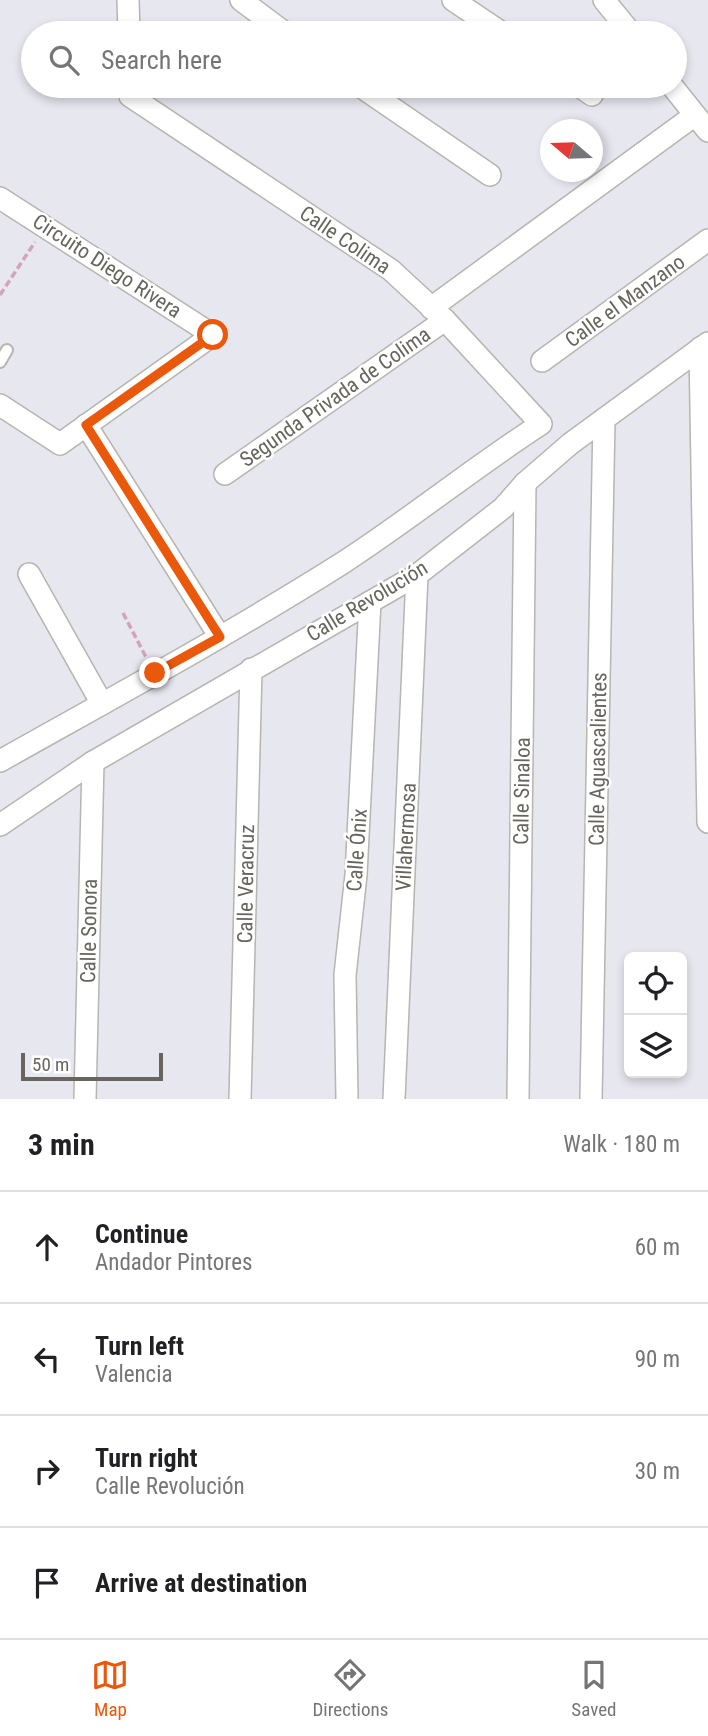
<!DOCTYPE html>
<html lang="en">
<head>
<meta charset="utf-8">
<style>
	body { margin:0; font-family:"Roboto Condensed",sans-serif; background:#f2f2f2; color:#202124 }
	.controls { position:absolute; right:21px; bottom:21px; display:grid; overflow:hidden; border-radius:10px; box-shadow:0 4px 10px #0003 }
	.controls button { width:63px; height:63px; display:grid; place-items:center; padding:0; border:0; border-bottom:2px solid #e0e0e0; background:#fff; color:#202124; font:35px sans-serif }
	.compass { position:absolute; left:540px; top:119px; width:63px; height:63px; border-radius:50%; background:#fff; box-shadow:0 4px 10px #0003; rotate:289deg }
	.scale { position:absolute; left:21px; bottom:18px; width:142px; box-sizing:border-box; padding-left:7px; border:4px solid #67655e; border-top:0; font-size:19px; line-height:24px; white-space:nowrap; color:#67655e; -webkit-text-stroke:5px #fff; paint-order:stroke }
	.stop { position:absolute; width:21px; height:21px; margin:-16px; border:5px solid #ea580c; border-radius:50%; background:#fff }
	.stop.end { background:#ea580c; border-color:#fff; box-shadow:0 2px 7px #0008 }
	.list { margin:0; padding:0; list-style:none }
	h2 { display:flex; justify-content:space-between; align-items:center; height:91px; margin:0; padding:0 28px; font-size:30px }
	h2 small { font-size:23px; font-weight:400; color:#757577 }
	.list li { display:grid; grid-template-columns:46px 1fr auto; gap:21px; align-items:center; box-sizing:border-box; height:112px; padding:0 28px; border-top:2px solid #e0e0e0 }
	.list b { display:block; font-size:26px; white-space:nowrap }
	.list p { margin:0; font-size:23px; white-space:nowrap; color:#757577 }
	.list em { font-size:23px; font-style:normal; color:#757577 }
	.icon { flex:none; width:38px; height:38px; fill:none; stroke:currentColor; stroke-width:2; stroke-linecap:round; stroke-linejoin:round }
	.map { position:relative; flex:none; width:708px; height:1099px; overflow:hidden }
	.search { position:absolute; background:#fff; box-shadow:0 4px 10px #0003; left:21px; right:21px; top:21px; height:77px; display:flex; align-items:center; gap:18px; box-sizing:border-box; padding:0 24px; border-radius:38px; color:#757577; font-size:26px }
	.sheet { height:539px; background:#fff }
	nav { display:flex; justify-content:space-around; align-items:center; box-sizing:border-box; height:98px; border-top:2px solid #e0e0e0; background:#fff; font-size:19px; color:#757577 }
	nav a { display:grid; justify-items:center; gap:4px }
	nav .on { color:#ea580c }
	.map>svg:first-child { display:block }
	.lines { fill:none; stroke-linecap:round; stroke-linejoin:round }
	.lane-casing { stroke:#b6b5af; stroke-width:14 }
	.street-casing { stroke:#b6b5af; stroke-width:24 }
	.path { stroke:#d2a3bd; stroke-width:3.5; stroke-dasharray:7 3.5; stroke-linecap:butt }
	.lane { stroke:#fff; stroke-width:10 }
	.street { stroke:#fff; stroke-width:21 }
	.route { stroke:#ea580c; stroke-width:9 }
	.labels { text-anchor:middle; stroke-width:5; stroke-linejoin:round; paint-order:stroke }
	.street-label { font-size:21px; fill:#67655e; stroke:#fff }
</style>
</head>
<body>
<div class="map">
<svg width="708" height="1099" viewBox="0 0 708 1099">
	<rect width="100%" height="100%" fill="#e7e7f0"/>
	<g class="lines">
		<defs>
			<polyline id="lane" points="0,362 7,350"/>
			<g id="street">
				<polyline points="128,0 129,33"/>
				<polyline points="241,0 285,33"/>
				<polyline points="453,0 502,33"/>
				<polyline points="604,0 631,33"/>
				<polyline points="360,86 490,175"/>
				<polyline points="579,86 592,95"/>
				<polyline points="672,86 708,131"/>
				<polyline points="0,198 213,335 60,444 0,405"/>
				<polyline points="431,308 695,115"/>
				<polyline points="700,348 708,822"/>
				<polyline points="542,361 708,240"/>
				<polyline points="86,425 220,637"/>
				<polyline points="225,474 445,320"/>
				<polyline points="29,574 101,702"/>
				<path d="M0,761C114,697 230,634 341,564C409,520 473,468 541,424L445,320L391,270L130,96V86"/>
				<polyline points="0,825 93,762 417,575 503,508 525,483 570,444 708,343"/>
				<polyline points="85,1099 93,762"/>
				<polyline points="240,1099 251,669"/>
				<polyline points="347,1099 345,975 356,875 370,602"/>
				<polyline points="394,1099 417,575"/>
				<polyline points="518,1099 525,483"/>
				<polyline points="591,1099 604,419"/>
			</g>
		</defs>
		<!-- lane casing -->
		<use href="#lane" class="lane-casing"/>
		<!-- street casing -->
		<use href="#street" class="street-casing"/>
		<!-- path -->
		<g class="path">
			<polyline points="0,295 35,242"/>
			<polyline points="123,613 147,659"/>
		</g>
		<!-- lane -->
		<use href="#lane" class="lane"/>
		<!-- street -->
		<use href="#street" class="street"/>
	</g>
	<g class="lines">
		<!-- route -->
		<polyline class="route" points="155,673 220,637 86,425 213,335"/>
	</g>
	<g class="labels">
		<!-- street labels -->
		<g class="street-label">
			<text transform="translate(345 240) rotate(34)" y="7">Calle Colima</text>
			<text transform="translate(107 266) rotate(33)" y="7">Circuito Diego Rivera</text>
			<text transform="translate(625 301) rotate(-36)" y="7">Calle el Manzano</text>
			<text transform="translate(335 397) rotate(-35)" y="7">Segunda Privada de Colima</text>
			<text transform="translate(367 601) rotate(-31)" y="7">Calle Revolución</text>
			<text transform="translate(598 759) rotate(-89)" y="7">Calle Aguascalientes</text>
			<text transform="translate(522 791) rotate(-89)" y="7">Calle Sinaloa</text>
			<text transform="translate(406 837) rotate(-87)" y="7">Villahermosa</text>
			<text transform="translate(357 850) rotate(-86)" y="7">Calle Ónix</text>
			<text transform="translate(246 884) rotate(-89)" y="7">Calle Veracruz</text>
			<text transform="translate(89 931) rotate(-89)" y="7">Calle Sonora</text>
		</g>
	</g>
</svg>
<div class="controls">
<button><svg class="icon" aria-label="locate" viewBox="0 0 24 24"><circle cx="12" cy="12" r="6"/><path d="M12 2v4M12 18v4M2 12h4M18 12h4"/></svg></button>
<button><svg class="icon" aria-label="layers" viewBox="0 0 24 24"><path d="M12 4l9 5-9 5-9-5zM3 14l9 5 9-5"/></svg></button>
</div>
<svg class="compass" viewBox="-18 -18 36 36"><path d="M0-13l5 13h-10z" fill="#e53935"/><path d="M0 13l5-13h-10z" fill="#757577"/></svg>
<div class="scale">50 m</div>
<div class="stop" style="left:213px;top:335px"></div>
<div class="stop end" style="left:155px;top:673px"></div>
<div class="search"><svg class="icon" aria-label="search" viewBox="0 0 24 24"><circle cx="10" cy="10" r="6"/><path d="M15 15l6 6"/></svg>Search here</div>
</div>
<section class="sheet">
<h2>3 min<small>Walk · 180 m</small></h2>
<ul class="list">
<li><svg class="icon" aria-label="ahead" viewBox="0 0 24 24"><path d="M12 20V5M6 11l6-6 6 6"/></svg><div><b>Continue</b><p>Andador Pintores</p></div><em>60 m</em></li>
<li><svg class="icon" aria-label="left" viewBox="0 0 24 24"><path d="M17 20v-9H6M10 6l-5 5 5 5"/></svg><div><b>Turn left</b><p>Valencia</p></div><em>90 m</em></li>
<li><svg class="icon" aria-label="right" viewBox="0 0 24 24"><path d="M7 20v-9h11M14 6l5 5-5 5"/></svg><div><b>Turn right</b><p>Calle Revolución</p></div><em>30 m</em></li>
<li><svg class="icon" aria-label="arrive" viewBox="0 0 24 24"><path d="M6 21V4h12l-3 4 3 4H6"/></svg><div><b>Arrive at destination</b></div></li>
</ul>
</section>
<nav>
<a class="on"><svg class="icon" aria-label="map" viewBox="0 0 24 24"><path d="M3 6l6-2 6 2 6-2v14l-6 2-6-2-6 2zM9 4v14M15 6v14"/></svg>Map</a>
<a><svg class="icon" aria-label="directions" viewBox="0 0 24 24"><path d="M12 3l9 9-9 9-9-9zM9 14v-3h6M13 9l2 2-2 2"/></svg>Directions</a>
<a><svg class="icon" aria-label="saved" viewBox="0 0 24 24"><path d="M7 4h10v16l-5-4-5 4z"/></svg>Saved</a>
</nav>
</body>
</html>
